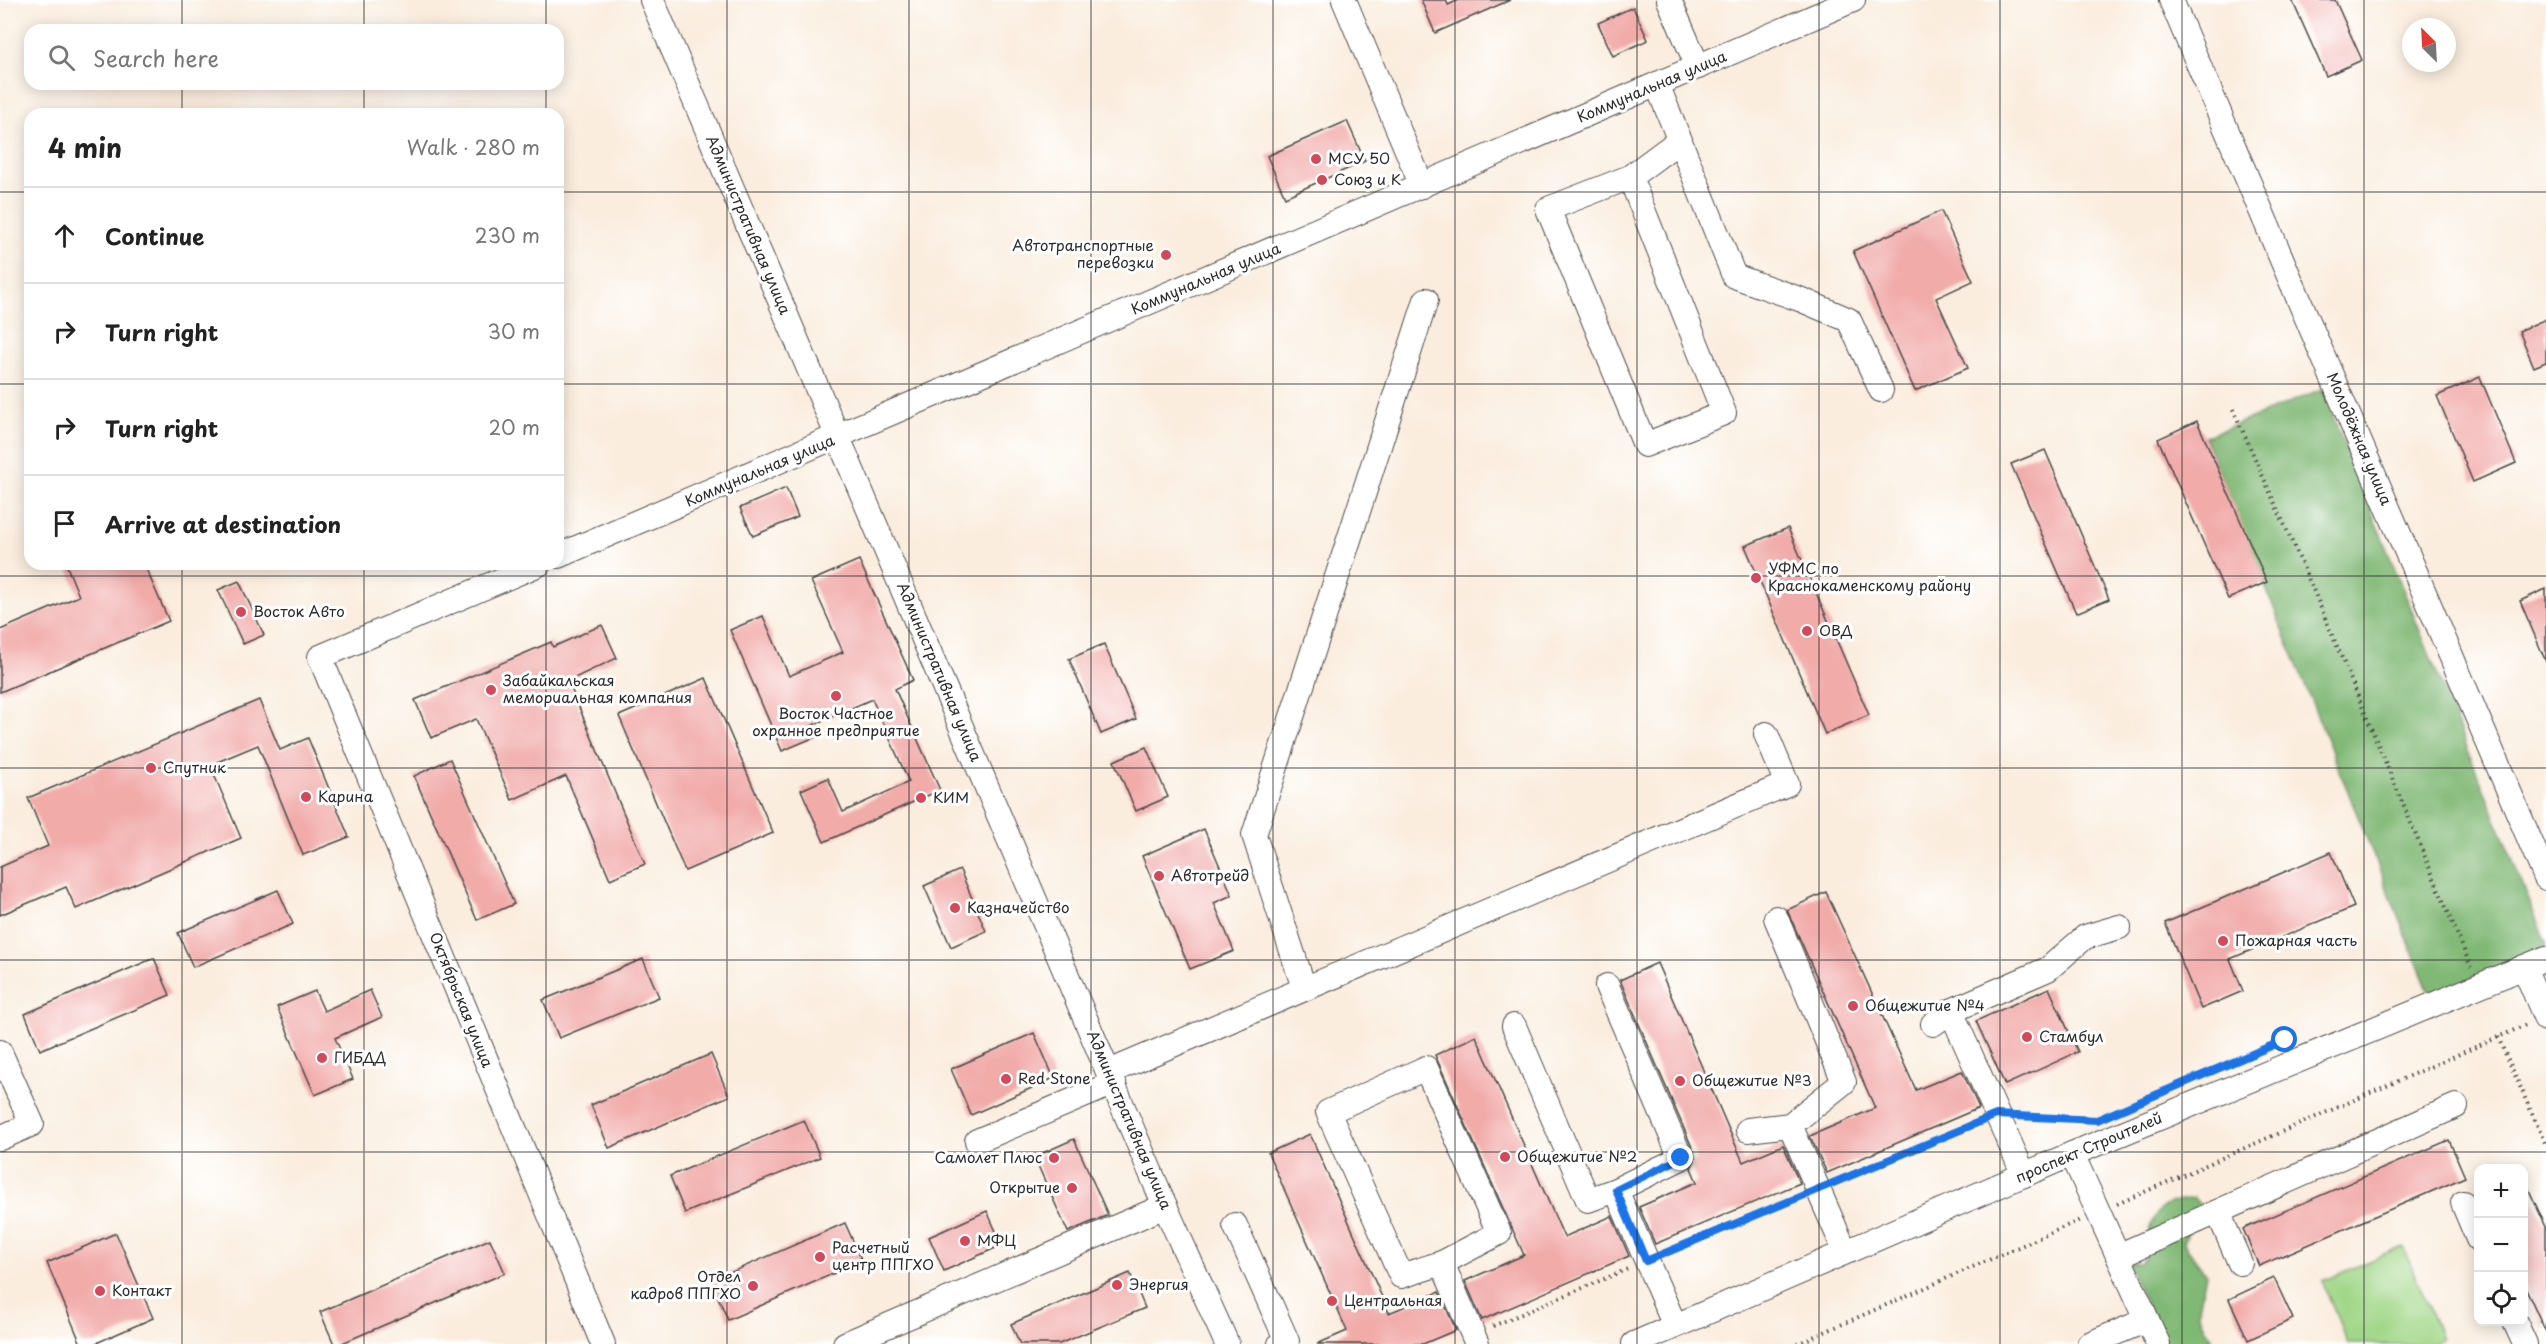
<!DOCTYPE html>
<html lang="en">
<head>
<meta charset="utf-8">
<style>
	body { margin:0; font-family:"Playpen Sans",sans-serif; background:#f2f2f2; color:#222 }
	.controls { position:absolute; right:18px; bottom:18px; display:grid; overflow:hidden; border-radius:12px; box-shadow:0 3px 15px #0003 }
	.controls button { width:54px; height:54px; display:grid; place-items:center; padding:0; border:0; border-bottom:2px solid #e0e0e0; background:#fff; color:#222; font:30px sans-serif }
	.compass { position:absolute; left:2402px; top:18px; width:54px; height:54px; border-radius:50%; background:#fff; box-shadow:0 3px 15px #0003; rotate:336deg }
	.stop { position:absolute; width:18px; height:18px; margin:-14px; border:4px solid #1a73e8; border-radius:50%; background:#fff }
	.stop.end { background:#1a73e8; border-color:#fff; box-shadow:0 2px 6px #0008 }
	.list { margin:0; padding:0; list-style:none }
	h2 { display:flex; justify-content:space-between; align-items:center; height:78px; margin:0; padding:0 24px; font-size:26px }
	h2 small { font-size:20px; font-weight:400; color:#767676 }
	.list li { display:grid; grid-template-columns:39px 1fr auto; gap:18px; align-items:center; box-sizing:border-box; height:96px; padding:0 24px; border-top:2px solid #e0e0e0 }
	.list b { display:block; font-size:22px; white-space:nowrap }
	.list em { font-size:20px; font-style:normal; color:#767676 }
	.icon { flex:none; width:33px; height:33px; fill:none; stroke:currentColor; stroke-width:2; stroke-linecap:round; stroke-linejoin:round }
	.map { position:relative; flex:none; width:2546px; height:1344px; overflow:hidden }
	.search { position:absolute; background:#fff; box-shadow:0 3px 15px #0003; left:24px; top:24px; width:540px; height:66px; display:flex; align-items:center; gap:15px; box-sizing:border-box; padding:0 21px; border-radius:18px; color:#767676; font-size:22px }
	.panel { position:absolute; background:#fff; box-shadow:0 3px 15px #0003; left:24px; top:108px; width:540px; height:462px; border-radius:18px }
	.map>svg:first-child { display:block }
	.green { fill:#a1d788; stroke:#66815a; stroke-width:1.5 }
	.forest { fill:#80b874; stroke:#567250; stroke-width:1.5 }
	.building { fill:#f1acaa }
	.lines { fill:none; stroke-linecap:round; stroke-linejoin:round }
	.minor-casing { stroke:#4a4846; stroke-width:26 }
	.path { stroke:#4a4846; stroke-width:4; stroke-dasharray:1.5 4.5; stroke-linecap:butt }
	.minor { stroke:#fff; stroke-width:24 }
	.route { stroke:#1a73e8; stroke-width:8 }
	.grid { fill:none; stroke:#2b2b2b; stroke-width:1.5; stroke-opacity:0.55 }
	.poi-dot { fill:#d1495b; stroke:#fff; stroke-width:2 }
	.labels { text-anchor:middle; stroke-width:6; stroke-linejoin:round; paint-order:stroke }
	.street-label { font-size:15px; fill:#2b2b2b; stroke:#fff }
	.poi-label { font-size:15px; fill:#2b2b2b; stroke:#fff; text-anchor:start }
</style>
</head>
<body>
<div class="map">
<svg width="2546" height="1344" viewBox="0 0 2546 1344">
	<rect width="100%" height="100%" fill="#fff"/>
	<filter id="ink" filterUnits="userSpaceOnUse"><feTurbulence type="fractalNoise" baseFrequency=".0167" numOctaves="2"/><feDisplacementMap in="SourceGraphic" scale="12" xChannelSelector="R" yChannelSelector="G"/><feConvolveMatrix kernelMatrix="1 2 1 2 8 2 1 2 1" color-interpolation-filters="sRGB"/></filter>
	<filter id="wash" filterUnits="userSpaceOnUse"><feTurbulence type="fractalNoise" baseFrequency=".008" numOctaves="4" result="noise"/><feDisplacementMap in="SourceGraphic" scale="24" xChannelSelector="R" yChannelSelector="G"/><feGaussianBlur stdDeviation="1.35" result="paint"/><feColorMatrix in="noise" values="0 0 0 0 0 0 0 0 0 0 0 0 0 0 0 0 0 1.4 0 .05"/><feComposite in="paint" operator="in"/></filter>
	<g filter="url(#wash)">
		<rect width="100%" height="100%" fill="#faedde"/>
		<!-- green -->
		<polygon class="green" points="2403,1247 2442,1339 2431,1344 2348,1344 2322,1281"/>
		<!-- forest -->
		<g class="forest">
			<polygon points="2322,389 2546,943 2546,948 2430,995 2205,437"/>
			<path d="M2194,1198L2205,1211L2191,1224L2183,1242L2206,1274L2198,1313L2214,1344H2164L2128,1264L2140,1263L2151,1250C2145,1232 2152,1212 2170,1203C2176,1200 2187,1200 2194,1198Z"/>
		</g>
		<g id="blocks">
			<!-- building -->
			<g class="building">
				<polygon points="1421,0 1446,0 1448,5 1459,0 1510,0 1435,33"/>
				<polygon points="2292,0 2335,0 2362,60 2326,76"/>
				<polygon points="1633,7 1648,40 1613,56 1598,23"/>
				<polygon points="1347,121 1365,161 1285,197 1267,156"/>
				<polygon points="1941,211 1973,281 1936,298 1968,368 1915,391 1853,251"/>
				<polygon points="2546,319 2546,362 2534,367 2519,331"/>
				<polygon points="2480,377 2516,463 2473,482 2437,396"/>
				<polygon points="2197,421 2267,582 2228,599 2158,439"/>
				<polygon points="2045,450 2109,599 2076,613 2011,464"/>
				<polygon points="786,488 798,517 753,536 740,508"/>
				<polygon points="1788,528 1869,715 1825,734 1745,546"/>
				<polygon points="859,560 913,680 895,689 940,790 824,842 801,790 828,778 843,812 909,782 872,699 811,726 815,737 782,751 730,630 763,616 789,676 843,652 811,581"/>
				<polygon points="66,564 144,564 169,621 0,692 0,630 79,596"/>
				<polygon points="239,581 264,635 243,644 218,590"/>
				<polygon points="2546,589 2546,662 2520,601"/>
				<polygon points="602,625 617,658 568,681 645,864 610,879 566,776 512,800 476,719 431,738 415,700 551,642 553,647"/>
				<polygon points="1104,644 1136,719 1101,734 1069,659"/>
				<polygon points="706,678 773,833 685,871 619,716"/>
				<polygon points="259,700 280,750 308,738 349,837 303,855 258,745 210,765 241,838 76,909 66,887 0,915 0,867 48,846 28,798"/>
				<polygon points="1146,747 1168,797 1136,811 1114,761"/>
				<polygon points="450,759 514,904 477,920 414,776"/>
				<polygon points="1204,829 1232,895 1214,903 1234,951 1190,969 1142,856"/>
				<polygon points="2331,852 2354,907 2230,959 2243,991 2201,1009 2165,923"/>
				<polygon points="960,870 986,931 951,947 924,886"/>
				<polygon points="278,890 293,924 193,967 178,933"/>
				<polygon points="1826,892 1916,1090 1962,1071 1979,1108 1827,1173 1810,1136 1875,1108 1787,910"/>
				<polygon points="154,958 170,995 40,1050 25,1014"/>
				<polygon points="643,959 659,997 559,1038 543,1000"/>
				<polygon points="1657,963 1743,1162 1783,1145 1800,1183 1655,1244 1639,1207 1697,1182 1691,1168 1695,1160 1694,1152 1620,980"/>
				<polygon points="2049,988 2078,1052 2005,1085 1976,1021"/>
				<polygon points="370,990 382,1017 335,1038 353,1079 315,1095 277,1007 315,991 324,1011"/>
				<polygon points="1034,1033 1054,1078 971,1115 951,1069"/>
				<polygon points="1476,1036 1564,1237 1612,1216 1629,1256 1482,1320 1465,1281 1524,1255 1435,1055"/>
				<polygon points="711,1054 729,1096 609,1148 591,1105"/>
				<polygon points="804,1120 820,1157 685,1213 670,1176"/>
				<polygon points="1310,1134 1389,1313 1439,1292 1456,1330 1423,1344 1317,1344 1347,1331 1268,1153"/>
				<polygon points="1074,1139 1108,1215 1068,1232 1034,1157"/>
				<polygon points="2449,1140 2465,1177 2259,1266 2243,1229"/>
				<polygon points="2523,1177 2546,1227 2546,1332 2523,1282"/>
				<polygon points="987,1211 1002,1245 944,1271 929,1237"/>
				<polygon points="845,1223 862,1261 728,1320 711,1281"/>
				<polygon points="116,1233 153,1318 94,1344 81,1344 47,1263"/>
				<polygon points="490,1239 505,1273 340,1344 334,1344 320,1312"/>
				<polygon points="1130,1273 1145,1308 1059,1344 1020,1344 1011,1324"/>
				<polygon points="2274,1278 2293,1319 2248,1340 2229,1299"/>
			</g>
		</g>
	</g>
	<g filter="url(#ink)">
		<use href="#blocks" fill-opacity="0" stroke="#4a4846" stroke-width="1.5"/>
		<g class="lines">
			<defs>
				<g id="minor">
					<polyline points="652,0 1165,1206 1227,1344"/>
					<polyline points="1344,0 1422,186"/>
					<polyline points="1669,0 1698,67"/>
					<polyline points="2171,0 2546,878"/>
					<polyline points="1657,84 1734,276 1802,300 1849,320 1881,390"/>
					<polyline points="1630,177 1548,209 1645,445 1724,413 1630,177 1680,140"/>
					<polyline points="558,556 1853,0"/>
					<polyline points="539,564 320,657 603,1344"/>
					<polyline points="2524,967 2546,1019"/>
					<polyline points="1304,988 1254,835 1426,300"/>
					<polyline points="1933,1024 1951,1011"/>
					<polyline points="1514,1026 1588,1200 1616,1190 1681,1158 1607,986"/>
					<polyline points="0,1052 32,1124 0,1138"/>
					<polygon points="1426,1068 1499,1233 1442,1263 1401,1276 1328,1112"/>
					<polyline points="1109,1072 1787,784 1766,734"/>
					<polyline points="1790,1125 1845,1251"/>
					<polyline points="1748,1130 1790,1125 1844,1082 1776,918"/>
					<polyline points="977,1141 1114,1083"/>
					<polyline points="2072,1154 2158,1344"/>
					<polyline points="2024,1175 1951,1011 2048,969 2085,937 2119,927"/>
					<polyline points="1616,1190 1675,1326"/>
					<polyline points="2463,1203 2478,1239"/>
					<polyline points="2218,1212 2240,1263"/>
					<polyline points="1235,1225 1287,1341 1280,1344"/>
					<polyline points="2118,1256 2456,1106"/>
					<polyline points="1442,1263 1477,1344"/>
					<polyline points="2515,1322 2525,1344"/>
					<polyline points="845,1344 1165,1206"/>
					<polyline points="1634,1344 2072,1154 2546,958"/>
					<polyline points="2089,1344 2147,1320"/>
				</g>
			</defs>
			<!-- minor casing -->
			<use href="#minor" class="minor-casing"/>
			<!-- path -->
			<g class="path">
				<polyline points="2233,409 2316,596 2471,967"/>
				<polyline points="2498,1037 2546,1145"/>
				<polyline points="2266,1048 2285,1040"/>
				<polyline points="2020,1116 2097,1120"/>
				<polyline points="1836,1182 1978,1122"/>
				<polyline points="2117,1204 2528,1024"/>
				<polyline points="1664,1254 1798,1198"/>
				<polyline points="1493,1326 1630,1268"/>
				<polyline points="1797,1344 2080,1220"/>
			</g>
			<!-- minor -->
			<use href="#minor" class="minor"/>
		</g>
	</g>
	<g class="lines" filter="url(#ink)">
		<!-- route -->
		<polyline class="route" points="1681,1158 1616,1190 1646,1261 1996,1115 2097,1120 2285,1040"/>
	</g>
	<!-- grid -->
	<path class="grid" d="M182,0V30M364,0V30M546,0V30M727,0V1344M909,0V1344M1091,0V1344M1273,0V1344M1455,0V1344M1637,0V1344M1819,0V1344M2000,0V1344M2182,0V1344M2364,0V1344M182,84V114M364,84V114M546,84V114M0,192H30M558,192H2546M0,384H30M558,384H2546M182,564V1344M364,564V1344M546,564V1344M0,576H2546M0,768H2546M0,960H2546M0,1152H2546"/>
	<!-- markers -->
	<g class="poi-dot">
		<circle cx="1316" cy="159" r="6"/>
		<circle cx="1322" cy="180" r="6"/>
		<circle cx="1166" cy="255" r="6"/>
		<circle cx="1756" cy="578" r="6"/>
		<circle cx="241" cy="612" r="6"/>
		<circle cx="1807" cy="631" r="6"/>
		<circle cx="491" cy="690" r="6"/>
		<circle cx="836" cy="696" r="6"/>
		<circle cx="151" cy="768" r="6"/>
		<circle cx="306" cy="797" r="6"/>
		<circle cx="921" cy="798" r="6"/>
		<circle cx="1159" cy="876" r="6"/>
		<circle cx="955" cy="908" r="6"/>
		<circle cx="2223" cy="941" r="6"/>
		<circle cx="1853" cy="1006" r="6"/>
		<circle cx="2027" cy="1037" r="6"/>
		<circle cx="322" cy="1058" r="6"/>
		<circle cx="1006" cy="1079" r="6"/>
		<circle cx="1680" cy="1081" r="6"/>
		<circle cx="1505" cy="1157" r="6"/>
		<circle cx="1054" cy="1158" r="6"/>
		<circle cx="1072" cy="1188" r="6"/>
		<circle cx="965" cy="1241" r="6"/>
		<circle cx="820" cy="1257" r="6"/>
		<circle cx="1117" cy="1285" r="6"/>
		<circle cx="753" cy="1286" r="6"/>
		<circle cx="100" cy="1291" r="6"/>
		<circle cx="1332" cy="1301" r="6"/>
	</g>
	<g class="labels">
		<!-- street labels -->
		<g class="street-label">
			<text transform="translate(1652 87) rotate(-23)" y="5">Коммунальная улица</text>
			<text transform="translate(748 225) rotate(67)" y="5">Административная улица</text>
			<text transform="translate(1206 279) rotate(-23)" y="5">Коммунальная улица</text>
			<text transform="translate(2359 439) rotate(67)" y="5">Молодёжная улица</text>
			<text transform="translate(760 471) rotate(-23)" y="5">Коммунальная улица</text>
			<text transform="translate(939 672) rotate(67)" y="5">Административная улица</text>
			<text transform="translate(461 1000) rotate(68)" y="5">Октябрьская улица</text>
			<text transform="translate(1129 1120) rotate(67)" y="5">Административная улица</text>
			<text transform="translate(2089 1148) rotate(-23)" y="5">проспект Строителей</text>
		</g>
		<!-- poi labels -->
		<g class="poi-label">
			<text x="1328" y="164">МСУ 50</text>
			<text x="1334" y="185">Союз и К</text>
			<text x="1154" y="251" text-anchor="end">Автотранспортные<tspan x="1154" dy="17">перевозки</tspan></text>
			<text x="1768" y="574">УФМС по<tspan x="1768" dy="17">Краснокаменскому району</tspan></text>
			<text x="253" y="617">Восток Авто</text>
			<text x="1819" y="636">ОВД</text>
			<text x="503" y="686">Забайкальская<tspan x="503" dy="17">мемориальная компания</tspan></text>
			<text x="836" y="719" text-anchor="middle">Восток Частное<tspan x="836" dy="17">охранное предприятие</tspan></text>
			<text x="163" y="773">Спутник</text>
			<text x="318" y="802">Карина</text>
			<text x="933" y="803">КИМ</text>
			<text x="1171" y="881">Автотрейд</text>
			<text x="967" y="913">Казначейство</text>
			<text x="2235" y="946">Пожарная часть</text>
			<text x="1865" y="1011">Общежитие №4</text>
			<text x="2039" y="1042">Стамбул</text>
			<text x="334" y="1063">ГИБДД</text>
			<text x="1018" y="1084">Red Stone</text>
			<text x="1692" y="1086">Общежитие №3</text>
			<text x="1517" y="1162">Общежитие №2</text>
			<text x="1042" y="1163" text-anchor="end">Самолет Плюс</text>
			<text x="1060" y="1193" text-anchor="end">Открытие</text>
			<text x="977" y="1246">МФЦ</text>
			<text x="832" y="1253">Расчетный<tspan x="832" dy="17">центр ППГХО</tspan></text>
			<text x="741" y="1282" text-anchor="end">Отдел<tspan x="741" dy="17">кадров ППГХО</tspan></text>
			<text x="1129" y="1290">Энергия</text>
			<text x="112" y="1296">Контакт</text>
			<text x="1344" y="1306">Центральная</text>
		</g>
	</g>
</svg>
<div class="controls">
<button>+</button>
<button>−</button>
<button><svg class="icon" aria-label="locate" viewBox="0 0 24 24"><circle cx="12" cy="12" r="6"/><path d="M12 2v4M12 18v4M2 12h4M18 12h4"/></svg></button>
</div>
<svg class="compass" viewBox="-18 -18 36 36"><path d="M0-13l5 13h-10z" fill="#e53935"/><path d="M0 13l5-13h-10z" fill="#767676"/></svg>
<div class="stop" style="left:2285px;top:1040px"></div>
<div class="stop end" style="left:1681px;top:1158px"></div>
<div class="search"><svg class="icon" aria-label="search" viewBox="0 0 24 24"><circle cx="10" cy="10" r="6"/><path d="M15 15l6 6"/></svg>Search here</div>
<section class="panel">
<h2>4 min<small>Walk · 280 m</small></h2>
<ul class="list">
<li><svg class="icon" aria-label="ahead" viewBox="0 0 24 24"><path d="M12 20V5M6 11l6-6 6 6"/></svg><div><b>Continue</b></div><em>230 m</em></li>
<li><svg class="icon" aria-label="right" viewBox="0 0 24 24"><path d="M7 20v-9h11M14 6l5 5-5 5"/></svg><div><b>Turn right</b></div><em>30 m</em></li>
<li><svg class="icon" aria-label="right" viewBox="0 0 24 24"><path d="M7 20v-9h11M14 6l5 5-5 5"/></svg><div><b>Turn right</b></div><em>20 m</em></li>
<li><svg class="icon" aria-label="arrive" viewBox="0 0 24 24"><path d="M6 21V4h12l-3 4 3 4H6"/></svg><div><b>Arrive at destination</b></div></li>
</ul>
</section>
</div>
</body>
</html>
